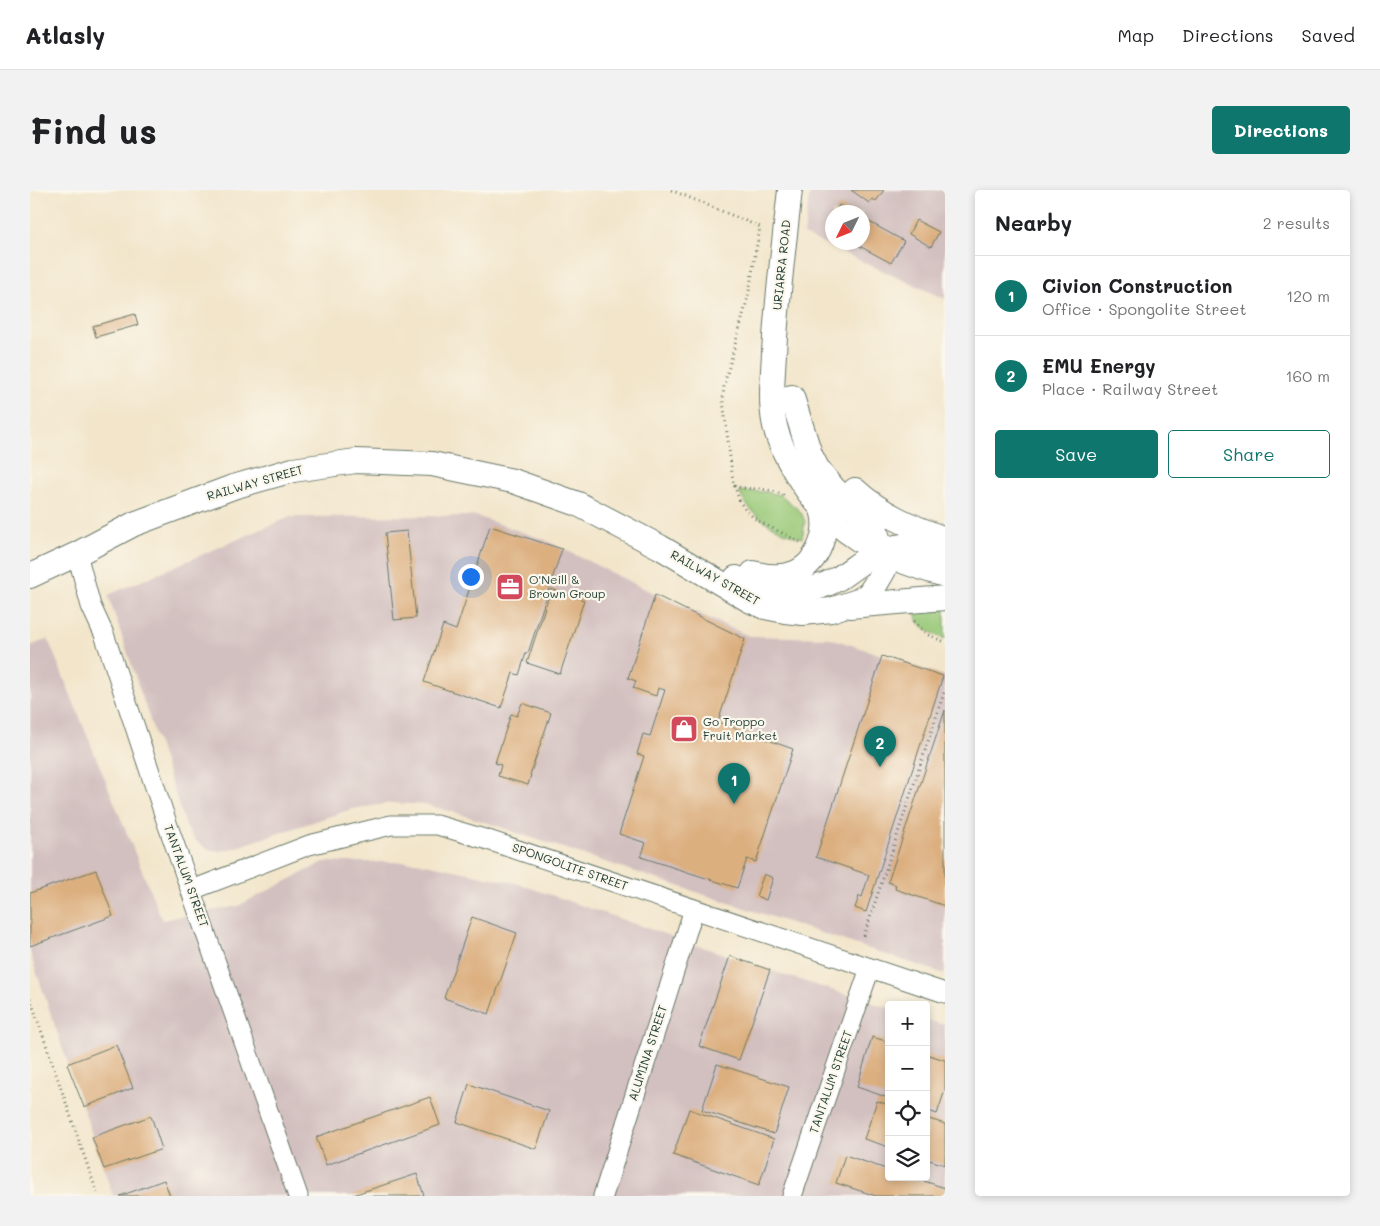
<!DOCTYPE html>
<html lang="en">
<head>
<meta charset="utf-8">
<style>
	body { margin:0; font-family:Mali,sans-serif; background:#f2f2f2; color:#202124 }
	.controls { position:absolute; right:15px; bottom:15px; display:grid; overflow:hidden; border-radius:5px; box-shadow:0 2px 8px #0003 }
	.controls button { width:45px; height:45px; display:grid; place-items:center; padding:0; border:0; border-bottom:1px solid #e0e0e0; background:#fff; color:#202124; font:25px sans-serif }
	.compass { position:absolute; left:795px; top:15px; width:45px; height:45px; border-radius:50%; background:#fff; box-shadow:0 2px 8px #0003; rotate:227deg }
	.you { position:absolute; left:440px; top:386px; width:18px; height:18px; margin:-12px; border:4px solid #fff; border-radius:50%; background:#1a73e8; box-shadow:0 0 0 8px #1a73e833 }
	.badge { display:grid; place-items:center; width:32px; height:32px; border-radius:50%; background:#0f766e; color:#fff; font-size:16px; font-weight:700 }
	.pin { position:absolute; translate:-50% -41px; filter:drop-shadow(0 1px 2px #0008) }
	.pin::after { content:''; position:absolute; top:26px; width:18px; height:15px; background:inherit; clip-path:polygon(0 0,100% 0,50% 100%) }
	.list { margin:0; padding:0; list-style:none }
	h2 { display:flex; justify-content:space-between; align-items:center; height:65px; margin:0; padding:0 20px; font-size:21px }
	h2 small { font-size:16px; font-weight:400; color:#757577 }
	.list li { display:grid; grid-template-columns:32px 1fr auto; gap:15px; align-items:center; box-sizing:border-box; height:80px; padding:0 20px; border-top:1px solid #e0e0e0 }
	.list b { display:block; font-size:19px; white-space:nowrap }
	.list p { margin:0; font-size:16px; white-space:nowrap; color:#757577 }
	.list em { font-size:16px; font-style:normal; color:#757577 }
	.actions { display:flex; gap:10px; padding:15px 20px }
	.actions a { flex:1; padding:11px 0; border:1px solid #0f766e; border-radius:5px; text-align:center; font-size:18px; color:#0f766e }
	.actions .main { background:#0f766e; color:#fff }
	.icon { flex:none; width:28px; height:28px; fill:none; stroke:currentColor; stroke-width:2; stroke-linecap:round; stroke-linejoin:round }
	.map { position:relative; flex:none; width:915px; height:1006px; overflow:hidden; border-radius:5px }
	header { display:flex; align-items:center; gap:30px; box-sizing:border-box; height:70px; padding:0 25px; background:#fff; border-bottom:1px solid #e0e0e0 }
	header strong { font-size:24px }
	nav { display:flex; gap:28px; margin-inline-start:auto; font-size:18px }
	.intro { display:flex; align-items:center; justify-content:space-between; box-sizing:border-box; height:120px; padding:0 30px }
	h1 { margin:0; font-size:35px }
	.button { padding:12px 22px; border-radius:5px; background:#0f766e; color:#fff; font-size:18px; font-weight:700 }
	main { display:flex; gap:30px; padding:0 30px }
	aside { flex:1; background:#fff; border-radius:5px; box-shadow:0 2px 8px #0003 }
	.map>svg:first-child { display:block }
	.industrial { fill:#d2bfbf; fill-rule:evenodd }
	.green { fill:#99c978; stroke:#5c8356 }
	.building { fill:#dcaf7f }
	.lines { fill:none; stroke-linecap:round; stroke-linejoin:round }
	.minor-casing { stroke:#697868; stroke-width:21 }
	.major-casing { stroke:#697868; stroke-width:26 }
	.path { stroke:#697868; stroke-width:3; stroke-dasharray:1 4; stroke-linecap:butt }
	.minor { stroke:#fff; stroke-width:19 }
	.major { stroke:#fff; stroke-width:24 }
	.labels { text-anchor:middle; stroke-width:4.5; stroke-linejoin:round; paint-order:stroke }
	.street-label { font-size:12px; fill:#1f3d34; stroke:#fbf7ec }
	.poi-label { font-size:12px; fill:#1f3d34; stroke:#fbf7ec; text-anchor:start }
</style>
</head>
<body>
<header>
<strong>Atlasly</strong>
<nav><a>Map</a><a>Directions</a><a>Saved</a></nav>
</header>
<div class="intro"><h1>Find us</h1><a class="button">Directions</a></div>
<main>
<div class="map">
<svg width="915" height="1006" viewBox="0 0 915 1006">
	<rect width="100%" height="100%" fill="#fbf7ec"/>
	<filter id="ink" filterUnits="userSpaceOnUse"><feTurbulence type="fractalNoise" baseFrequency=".02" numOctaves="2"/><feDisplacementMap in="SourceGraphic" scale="10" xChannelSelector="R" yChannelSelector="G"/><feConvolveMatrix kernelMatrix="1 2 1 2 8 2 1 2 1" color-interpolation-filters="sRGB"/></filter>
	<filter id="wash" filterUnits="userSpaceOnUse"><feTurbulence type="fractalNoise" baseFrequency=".0096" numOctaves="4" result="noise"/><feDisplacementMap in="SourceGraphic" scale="20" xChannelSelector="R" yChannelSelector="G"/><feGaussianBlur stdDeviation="1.12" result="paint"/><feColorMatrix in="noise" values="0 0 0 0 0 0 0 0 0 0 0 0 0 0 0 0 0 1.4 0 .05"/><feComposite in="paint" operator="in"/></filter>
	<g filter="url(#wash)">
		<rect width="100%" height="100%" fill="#f2e5ca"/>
		<!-- industrial -->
		<g class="industrial">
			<path d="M780,0H915V109L774,45ZM802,22H832V52H802Z"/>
			<polygon points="446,326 515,350 625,404 719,446 800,448 915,486 915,784 427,623 397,615 362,613 322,619 198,660 189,661 177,659 164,649 156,637 78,405 260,327"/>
			<polygon points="18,449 132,730 208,716 294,672 386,672 486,693 754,785 859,818 859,987 896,987 896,830 915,835 915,1006 83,1006 0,763 0,456"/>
		</g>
		<!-- green -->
		<g class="green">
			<path d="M709,301L736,302L751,305L771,322L775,332L772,348C749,343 717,324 709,301Z"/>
			<path d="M915,416V449C901,442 887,437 885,421Z"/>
		</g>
		<g id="blocks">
			<!-- building -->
			<g class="building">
				<polygon points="821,0 854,0 846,11 842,9 839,13"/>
				<polygon points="809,15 823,22 805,22"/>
				<polygon points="832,28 874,51 861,73 822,52 832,52"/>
				<polygon points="886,30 909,42 901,57 879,44"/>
				<polygon points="105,124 108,135 66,147 63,136"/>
				<polygon points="460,336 532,359 498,463 496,463 489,485 483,483 471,518 394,492 413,435 426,440"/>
				<polygon points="377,341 386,428 364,430 355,343"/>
				<polygon points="521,399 554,410 530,484 497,473"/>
				<polygon points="625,405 715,449 688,532 763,559 726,672 717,669 707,698 611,667 616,653 589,644 614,566 607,564 613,544 620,546 635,500 628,498 626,506 603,498 606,491 598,488"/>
				<polygon points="852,466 913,486 836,722 825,718 829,706 832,707 839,685 786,667"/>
				<polygon points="492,513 521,523 500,585 501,585 498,595 468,586 471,575 465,573 481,524 487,526"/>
				<polygon points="915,520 915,716 865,699 866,695 858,692"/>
				<polygon points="66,680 83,726 0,756 0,703"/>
				<polygon points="734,684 743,688 736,710 726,706"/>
				<polygon points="442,727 487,743 459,824 414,808"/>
				<polygon points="700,766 740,780 709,870 669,856"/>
				<polygon points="842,847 859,852 859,908 827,897"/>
				<polygon points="86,855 103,898 54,917 37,874"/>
				<polygon points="896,864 915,870 915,900 907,924 896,920"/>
				<polygon points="687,874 759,897 744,944 672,920"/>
				<polygon points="439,894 519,921 506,959 427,932"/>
				<polygon points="400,907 410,935 296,975 286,947"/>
				<polygon points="847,911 859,915 859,957 834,949"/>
				<polygon points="659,919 744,949 729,995 643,965"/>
				<polygon points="121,926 132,959 74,979 62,947"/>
				<polygon points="896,928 915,934 915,975 896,969"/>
				<polygon points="815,965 859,980 859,987 882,987 915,998 915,1006 846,1006 806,993"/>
				<polygon points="387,984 394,1006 320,1006"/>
				<polygon points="134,990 140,1006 90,1006"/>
			</g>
		</g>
	</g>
	<g filter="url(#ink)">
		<use href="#blocks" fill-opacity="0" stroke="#697868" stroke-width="1"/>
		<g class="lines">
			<defs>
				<g id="minor">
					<polyline points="47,364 61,416 74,444 137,633 268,1006"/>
					<polyline points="162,700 279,655 361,635 407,635 458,650 915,803"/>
					<polyline points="573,1006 664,719"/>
					<polyline points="762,1006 840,778"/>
				</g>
				<g id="major">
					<path d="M760,0C754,54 747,108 744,163C743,185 740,208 744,231C747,249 757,268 766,283C802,344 850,367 915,385"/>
					<path d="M825,300C851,324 882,337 915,349"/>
					<path d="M723,383C734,386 747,387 758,385C786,379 800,344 792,319"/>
					<polyline points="0,386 47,364 104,334 203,297 263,280 326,271 402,274 483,291 548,314 630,357 719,410 735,417 755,421 773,423 801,420 828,411 839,404 847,392 854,380 853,365 845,338 837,328 804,299 787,278 780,264 762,207"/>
					<path d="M706,388C739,405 776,407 809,388C823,379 836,367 851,361C873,353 893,355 915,362"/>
					<polyline points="820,416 915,408"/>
				</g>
			</defs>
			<!-- minor casing -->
			<use href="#minor" class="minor-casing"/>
			<!-- major casing -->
			<use href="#major" class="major-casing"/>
			<!-- path -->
			<g class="path">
				<polyline points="641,0 730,37 718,107 694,195 693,211 703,291 710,312 716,321 728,331 770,352"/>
				<path d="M704,296C721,301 739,296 755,306"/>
				<polyline points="884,431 896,444 915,452"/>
				<polyline points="834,746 915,500"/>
				<polyline points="0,808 68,1006"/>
			</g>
			<!-- minor -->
			<use href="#minor" class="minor"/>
			<!-- major -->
			<use href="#major" class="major"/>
		</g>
	</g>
	<!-- icons -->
	<defs>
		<symbol id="office-square" viewBox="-11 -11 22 22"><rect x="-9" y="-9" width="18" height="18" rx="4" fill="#d1495b" stroke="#fbf7ec"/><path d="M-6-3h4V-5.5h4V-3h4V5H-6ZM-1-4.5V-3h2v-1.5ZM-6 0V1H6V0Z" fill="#fff"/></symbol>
		<symbol id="shop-square" viewBox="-11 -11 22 22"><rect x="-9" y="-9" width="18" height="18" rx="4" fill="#d1495b" stroke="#fbf7ec"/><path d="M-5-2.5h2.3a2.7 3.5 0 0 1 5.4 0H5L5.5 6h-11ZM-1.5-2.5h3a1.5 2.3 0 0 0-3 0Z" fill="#fff"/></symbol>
	</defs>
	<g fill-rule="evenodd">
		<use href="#office-square" x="464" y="381" width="32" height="32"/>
		<use href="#shop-square" x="638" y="523" width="32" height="32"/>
	</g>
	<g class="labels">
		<!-- street labels -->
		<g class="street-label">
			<text transform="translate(752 75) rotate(-84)" y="4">URIARRA ROAD</text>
			<text transform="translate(225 293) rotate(-16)" y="4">RAILWAY STREET</text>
			<text transform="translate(685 388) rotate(29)" y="4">RAILWAY STREET</text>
			<text transform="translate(540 677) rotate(19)" y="4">SPONGOLITE STREET</text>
			<text transform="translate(156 686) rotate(70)" y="4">TANTALUM STREET</text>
			<text transform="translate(618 863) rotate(-72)" y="4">ALUMINA STREET</text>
			<text transform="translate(801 892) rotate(-71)" y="4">TANTALUM STREET</text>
		</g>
		<!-- poi labels -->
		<g class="poi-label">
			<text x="499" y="394">O'Neill &amp;<tspan x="499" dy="14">Brown Group</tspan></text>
			<text x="673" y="536">Go Troppo<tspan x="673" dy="14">Fruit Market</tspan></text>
		</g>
	</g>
</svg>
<div class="controls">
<button>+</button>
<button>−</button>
<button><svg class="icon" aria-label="locate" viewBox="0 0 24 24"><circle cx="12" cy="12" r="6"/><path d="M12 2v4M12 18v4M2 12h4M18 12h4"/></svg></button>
<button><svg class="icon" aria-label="layers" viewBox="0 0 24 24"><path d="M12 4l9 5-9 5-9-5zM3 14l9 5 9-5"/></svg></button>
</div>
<svg class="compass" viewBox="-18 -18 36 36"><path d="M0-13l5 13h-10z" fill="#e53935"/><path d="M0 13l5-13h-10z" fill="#757577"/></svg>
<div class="you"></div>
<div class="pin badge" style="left:704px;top:614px">1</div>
<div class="pin badge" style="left:850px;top:577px">2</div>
</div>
<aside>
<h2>Nearby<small>2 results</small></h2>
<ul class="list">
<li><span class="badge">1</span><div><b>Civion Construction</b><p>Office · Spongolite Street</p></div><em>120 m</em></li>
<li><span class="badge">2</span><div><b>EMU Energy</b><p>Place · Railway Street</p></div><em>160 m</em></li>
</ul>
<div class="actions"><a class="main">Save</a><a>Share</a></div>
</aside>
</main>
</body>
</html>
